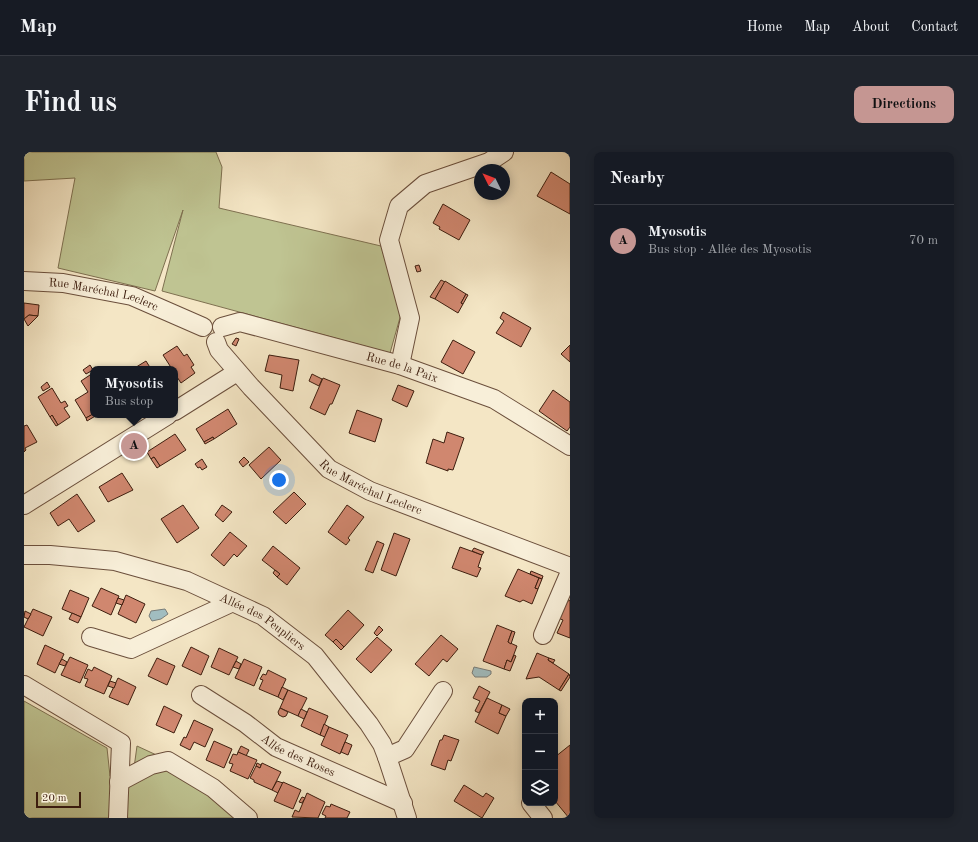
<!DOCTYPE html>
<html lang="en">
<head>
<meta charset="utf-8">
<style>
	body { margin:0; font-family:"Old Standard TT",serif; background:#20242c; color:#f1f3f6 }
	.controls { position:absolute; right:12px; bottom:12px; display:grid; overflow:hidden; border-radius:8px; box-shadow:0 2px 10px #0003 }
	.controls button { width:36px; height:36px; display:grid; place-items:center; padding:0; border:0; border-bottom:1px solid #363941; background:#171b24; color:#f1f3f6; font:20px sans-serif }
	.compass { position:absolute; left:450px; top:12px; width:36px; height:36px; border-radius:50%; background:#171b24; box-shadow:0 2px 10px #0003; rotate:312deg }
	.scale { position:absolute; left:12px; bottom:10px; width:45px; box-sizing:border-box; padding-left:4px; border:2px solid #3d1d0e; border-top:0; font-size:11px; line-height:14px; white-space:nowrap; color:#3d1d0e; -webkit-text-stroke:3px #f8efd9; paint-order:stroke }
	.you { position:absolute; left:255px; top:328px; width:14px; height:14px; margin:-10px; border:3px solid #fff; border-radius:50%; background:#1a73e8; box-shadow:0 0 0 6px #1a73e833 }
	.badge { display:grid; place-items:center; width:26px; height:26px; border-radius:50%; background:#c59692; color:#111; font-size:13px; font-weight:700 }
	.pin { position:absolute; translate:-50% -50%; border:2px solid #fff; box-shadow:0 1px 4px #0006 }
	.popup { position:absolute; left:66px; top:214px; width:88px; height:52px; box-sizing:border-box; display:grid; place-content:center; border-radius:8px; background:#171b24; filter:drop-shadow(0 1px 3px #0005); font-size:13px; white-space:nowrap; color:#9ea1a6 }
	.popup b { font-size:15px; color:#f1f3f6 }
	.popup::after { content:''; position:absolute; left:50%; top:100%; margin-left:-8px; border:8px solid transparent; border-top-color:#171b24 }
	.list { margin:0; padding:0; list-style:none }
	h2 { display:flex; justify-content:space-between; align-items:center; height:52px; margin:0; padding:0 16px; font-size:17px }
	h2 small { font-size:13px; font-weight:400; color:#9ea1a6 }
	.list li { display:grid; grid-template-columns:26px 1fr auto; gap:12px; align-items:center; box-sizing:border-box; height:72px; padding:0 16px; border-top:1px solid #363941 }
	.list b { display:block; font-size:15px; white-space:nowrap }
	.list p { margin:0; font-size:13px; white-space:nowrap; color:#9ea1a6 }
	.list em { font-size:13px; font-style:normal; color:#9ea1a6 }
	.icon { flex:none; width:22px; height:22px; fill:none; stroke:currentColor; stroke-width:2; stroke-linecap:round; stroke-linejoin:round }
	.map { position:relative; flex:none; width:546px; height:666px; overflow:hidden; border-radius:8px }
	header { display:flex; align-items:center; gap:24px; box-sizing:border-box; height:56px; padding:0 20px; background:#171b24; border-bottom:1px solid #363941 }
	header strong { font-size:19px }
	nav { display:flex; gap:22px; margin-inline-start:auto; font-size:14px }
	.intro { display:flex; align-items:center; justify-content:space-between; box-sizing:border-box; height:96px; padding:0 24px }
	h1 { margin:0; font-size:28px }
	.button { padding:10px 18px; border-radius:8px; background:#c59692; color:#111; font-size:14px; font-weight:700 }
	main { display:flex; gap:24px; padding:0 24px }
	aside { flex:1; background:#171b24; border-radius:8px; box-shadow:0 2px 10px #0003 }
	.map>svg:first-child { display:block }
	.green { fill:#bfc492; stroke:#7e7050 }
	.water { fill:#a1bdc0; stroke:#797d79 }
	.building { fill:#d0876f; stroke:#3d1d0e }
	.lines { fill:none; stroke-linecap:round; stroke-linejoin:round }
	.minor-casing { stroke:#6b4f3c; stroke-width:20 }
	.minor { stroke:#f8efd9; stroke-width:18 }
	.labels { text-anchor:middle; stroke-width:3.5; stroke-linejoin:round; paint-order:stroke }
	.street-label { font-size:12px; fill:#3d1d0e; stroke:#f8efd9 }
</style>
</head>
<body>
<header>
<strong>Map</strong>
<nav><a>Home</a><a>Map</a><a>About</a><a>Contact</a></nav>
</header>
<div class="intro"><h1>Find us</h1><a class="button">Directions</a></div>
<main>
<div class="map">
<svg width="546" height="666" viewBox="0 0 546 666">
	<rect width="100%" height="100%" fill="#f4e6c5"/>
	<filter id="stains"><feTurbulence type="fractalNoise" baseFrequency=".005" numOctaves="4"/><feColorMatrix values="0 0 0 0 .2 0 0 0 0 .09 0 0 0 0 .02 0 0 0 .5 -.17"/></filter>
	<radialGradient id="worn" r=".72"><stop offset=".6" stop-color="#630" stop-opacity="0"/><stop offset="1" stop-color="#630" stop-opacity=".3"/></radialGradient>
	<!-- green -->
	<g class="green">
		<polygon points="0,0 192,0 198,15 195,56 357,94 377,162 366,201 138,139 159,58 131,139 34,116 51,26 0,29"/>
		<polygon points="0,549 83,596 86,624 109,623 113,594 193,631 229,666 0,666"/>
	</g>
	<!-- water -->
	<g class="water">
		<polygon points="141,457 144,462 137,467 128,469 125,464 127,459"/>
		<polygon points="450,515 467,519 467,522 463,525 451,525 448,521"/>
	</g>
	<!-- building -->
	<g class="building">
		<polygon points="527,20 546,32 546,62 513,44"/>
		<polygon points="419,52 446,68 435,88 415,77 416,75 409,71"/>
		<polygon points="395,113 397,119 393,120 391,114"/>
		<polygon points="417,128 421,130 411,147 406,145"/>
		<polygon points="421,129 442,142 437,151 439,152 434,161 411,147"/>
		<polygon points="442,142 444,143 439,152 437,151"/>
		<polygon points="0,151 15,153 14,164 5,163 0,167"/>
		<polygon points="479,160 507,176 497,195 472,181 480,169 476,166"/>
		<polygon points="5,163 14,164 4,174 0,167"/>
		<polygon points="212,186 215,187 212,194 208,192"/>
		<polygon points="429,188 451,200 439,222 417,210"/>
		<polygon points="546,193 546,210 537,202"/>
		<polygon points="153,194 160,204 163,202 170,213 167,215 171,221 157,231 151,222 151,217 148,217 139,203"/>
		<polygon points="245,203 275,208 269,239 256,236 258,223 241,219"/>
		<polygon points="122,209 127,217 109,217"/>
		<polygon points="66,213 69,218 62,222 59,218"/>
		<polygon points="69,221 69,262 62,266 51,248 64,240 57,229"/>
		<polygon points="288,222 298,227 295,234 285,229"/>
		<polygon points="299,226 316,233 308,252 306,252 301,263 286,256"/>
		<polygon points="23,230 26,235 19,239 17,235"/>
		<polygon points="374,233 390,239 383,255 368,248"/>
		<polygon points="28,236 37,251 41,249 44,254 40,256 46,265 34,273 28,263 26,265 14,245"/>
		<polygon points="529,238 546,250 546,275 543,279 515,259"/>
		<polygon points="204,257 213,272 190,287 189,285 180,290 172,277"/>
		<polygon points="333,258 358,267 351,290 325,281"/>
		<polygon points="69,262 73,263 63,269 62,266"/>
		<polygon points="28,263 34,273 32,274 26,265"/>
		<polygon points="3,273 13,290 1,296 2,298 0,300 0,274"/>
		<polygon points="423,280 440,286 429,318 424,317 424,319 402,311 409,287 420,291"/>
		<polygon points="151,282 162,298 136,314 130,305 127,307 123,300"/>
		<polygon points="189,285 190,287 181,292 180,290"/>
		<polygon points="245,295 257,308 237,327 225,313"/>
		<polygon points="130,305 136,314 133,316 127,307"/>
		<polygon points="220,305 225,310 219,315 215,310"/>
		<polygon points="178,307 183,315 178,318 176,315 174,316 171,312"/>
		<polygon points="98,321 109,338 84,350 75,335"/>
		<polygon points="270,340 282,352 262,372 249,360"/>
		<polygon points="53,342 71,369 54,380 45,367 34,374 26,361"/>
		<polygon points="159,353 175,376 153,391 137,367"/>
		<polygon points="198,353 208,360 199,370 191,363"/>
		<polygon points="323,353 340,365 324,386 326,388 322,393 304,380"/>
		<polygon points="206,380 223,394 213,405 210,402 200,414 187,403"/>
		<polygon points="370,381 386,387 372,424 357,418"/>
		<polygon points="353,389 360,392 349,421 341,418"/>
		<polygon points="249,394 276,416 263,433 253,425 256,422 238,408"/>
		<polygon points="436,395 458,403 454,415 457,416 453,425 428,416"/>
		<polygon points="450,396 460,400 458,403 448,399"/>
		<polygon points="494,417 515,426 511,436 514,437 508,452 499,448 496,450 481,444"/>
		<polygon points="251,418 256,422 253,425 249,421"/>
		<polygon points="507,419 519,424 518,427 506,422"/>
		<polygon points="515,426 518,427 514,437 511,436"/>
		<polygon points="77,436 95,444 87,463 68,454"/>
		<polygon points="46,438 65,446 57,465 38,457"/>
		<polygon points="102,443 121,452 112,471 94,462"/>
		<polygon points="94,446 100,448 98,453 92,451"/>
		<polygon points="546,448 546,486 533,481 539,468 534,466 540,451"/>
		<polygon points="9,457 28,465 19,484 0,475"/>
		<polygon points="324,458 340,473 320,495 312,487 309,490 301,483"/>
		<polygon points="1,459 7,462 4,467 0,465"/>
		<polygon points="48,461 57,465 54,471 45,467"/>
		<polygon points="473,473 488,479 484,490 493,494 487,510 483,508 480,517 459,509"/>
		<polygon points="355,474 359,478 353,484 350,481"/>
		<polygon points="488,479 491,480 487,492 484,490"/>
		<polygon points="417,483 434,497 423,510 419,507 405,524 391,512"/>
		<polygon points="353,485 368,498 347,521 332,507"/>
		<polygon points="312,487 320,495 317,498 309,490"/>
		<polygon points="21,493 40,502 31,521 13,512"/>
		<polygon points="167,495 185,504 177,523 158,514"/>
		<polygon points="195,496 214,505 205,523 187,515"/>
		<polygon points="513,501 525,506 524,508 545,522 535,538 515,525 502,527"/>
		<polygon points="490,503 492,504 486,519 480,517 483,508 487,510"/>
		<polygon points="46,505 64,513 56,531 37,523"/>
		<polygon points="133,506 151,514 143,533 124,524"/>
		<polygon points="525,506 531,508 529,511 524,508"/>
		<polygon points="38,507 43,510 41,514 35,512"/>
		<polygon points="220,507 238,515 230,534 211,526"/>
		<polygon points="212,509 217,512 215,517 209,515"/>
		<polygon points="70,515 88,524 80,542 61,534 64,527 60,526 64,517 68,519"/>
		<polygon points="244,518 262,527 254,545 235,537 239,528 236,527 239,522 242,523"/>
		<polygon points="545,522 546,525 537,539 535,538"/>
		<polygon points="94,526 112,535 104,553 85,545"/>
		<polygon points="86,529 92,531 90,536 84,534"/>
		<polygon points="455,534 466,540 455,561 451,559 456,549 449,546"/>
		<polygon points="258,535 264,538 259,548 254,545"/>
		<polygon points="264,538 283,546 274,564 256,556"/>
		<polygon points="463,546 478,553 475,561 482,564 474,582 451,570"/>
		<polygon points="478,553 486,557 482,564 475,561"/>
		<polygon points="140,554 158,563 150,581 132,573"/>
		<polygon points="256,556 264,560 262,564 259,565 255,563 254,560"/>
		<polygon points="285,556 304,564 296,583 277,574"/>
		<polygon points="277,557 283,560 280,567 274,564"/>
		<polygon points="170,568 189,577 181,595 170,590 166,598 156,593 160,585 162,586"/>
		<polygon points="300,572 305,575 301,585 296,583"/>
		<polygon points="305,575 324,583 316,602 297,593"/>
		<polygon points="420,583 435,588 427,609 424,608 421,618 407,613 416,588 418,588"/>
		<polygon points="190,589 208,597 200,616 182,608"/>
		<polygon points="321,590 328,593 324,603 317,600"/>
		<polygon points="546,593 546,666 545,666 531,649 531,605"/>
		<polygon points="217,594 225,598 222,604 214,600"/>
		<polygon points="214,600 233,608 224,627 206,619 209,612 205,611 209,602 213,603"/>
		<polygon points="233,611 237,613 236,616 232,614"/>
		<polygon points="238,611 257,620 248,638 230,630 230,628 226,626 232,614 236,616"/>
		<polygon points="253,629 259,631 254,641 248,638"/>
		<polygon points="259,630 277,638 269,657 250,649"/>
		<polygon points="440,633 459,645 462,641 470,646 458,666 430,649"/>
		<polygon points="283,641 301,650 294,666 268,665 271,658 275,660"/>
		<polygon points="278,645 281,646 278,651 275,650"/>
		<polygon points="307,652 326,660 323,666 301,666 302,664 298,662 302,654 306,655"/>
	</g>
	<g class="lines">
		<defs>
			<g id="minor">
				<path id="s1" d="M0,129L39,131L108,144L179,175"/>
				<path id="s2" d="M198,175L216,170L376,213L470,247L546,294"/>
				<path id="s3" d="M192,190L195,198L227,235L305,317L346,339L546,415"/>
				<polyline points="376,213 386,166 365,88 375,54 401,32 465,10 480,0"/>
				<polyline points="151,259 213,220"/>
				<polyline points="0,353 144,263"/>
				<path id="s4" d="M0,403H26L91,409L163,429L239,464L291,504L345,572L358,592L363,605L383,666"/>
				<polyline points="519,483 546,420"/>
				<polyline points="67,485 107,497 209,450"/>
				<polyline points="0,533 97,591 94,666"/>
				<path id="s5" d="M177,543L221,571L252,595L379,651"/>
				<polyline points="363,605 381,597 419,539"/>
				<polyline points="95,630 127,613 144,609 189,636 224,666"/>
				<polyline points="507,651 519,666"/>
			</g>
		</defs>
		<!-- minor casing -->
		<use href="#minor" class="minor-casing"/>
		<!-- minor -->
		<use href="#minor" class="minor"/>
	</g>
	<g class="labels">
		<!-- street labels -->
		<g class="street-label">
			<text dy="4" stroke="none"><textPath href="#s1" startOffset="81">Rue Maréchal Leclerc</textPath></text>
			<text dy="4" stroke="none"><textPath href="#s2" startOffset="187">Rue de la Paix</textPath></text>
			<text dy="4" stroke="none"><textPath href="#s3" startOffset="216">Rue Maréchal Leclerc</textPath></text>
			<text dy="4" stroke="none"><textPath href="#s4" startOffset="252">Allée des Peupliers</textPath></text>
			<text dy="4" stroke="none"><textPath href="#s5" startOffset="115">Allée des Roses</textPath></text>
		</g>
	</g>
	<rect width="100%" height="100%" filter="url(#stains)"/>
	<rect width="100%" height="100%" fill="url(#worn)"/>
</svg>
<div class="controls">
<button>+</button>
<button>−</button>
<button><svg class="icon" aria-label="layers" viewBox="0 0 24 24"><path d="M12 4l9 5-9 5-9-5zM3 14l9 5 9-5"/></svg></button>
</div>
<svg class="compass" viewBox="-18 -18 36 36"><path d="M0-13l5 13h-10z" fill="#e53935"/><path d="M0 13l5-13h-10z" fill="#9ea1a6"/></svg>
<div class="scale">20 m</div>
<div class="you"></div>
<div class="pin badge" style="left:110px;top:294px">A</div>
<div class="popup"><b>Myosotis</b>Bus stop</div>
</div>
<aside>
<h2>Nearby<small></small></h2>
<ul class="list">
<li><span class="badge">A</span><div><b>Myosotis</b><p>Bus stop · Allée des Myosotis</p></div><em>70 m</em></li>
</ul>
</aside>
</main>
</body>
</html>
